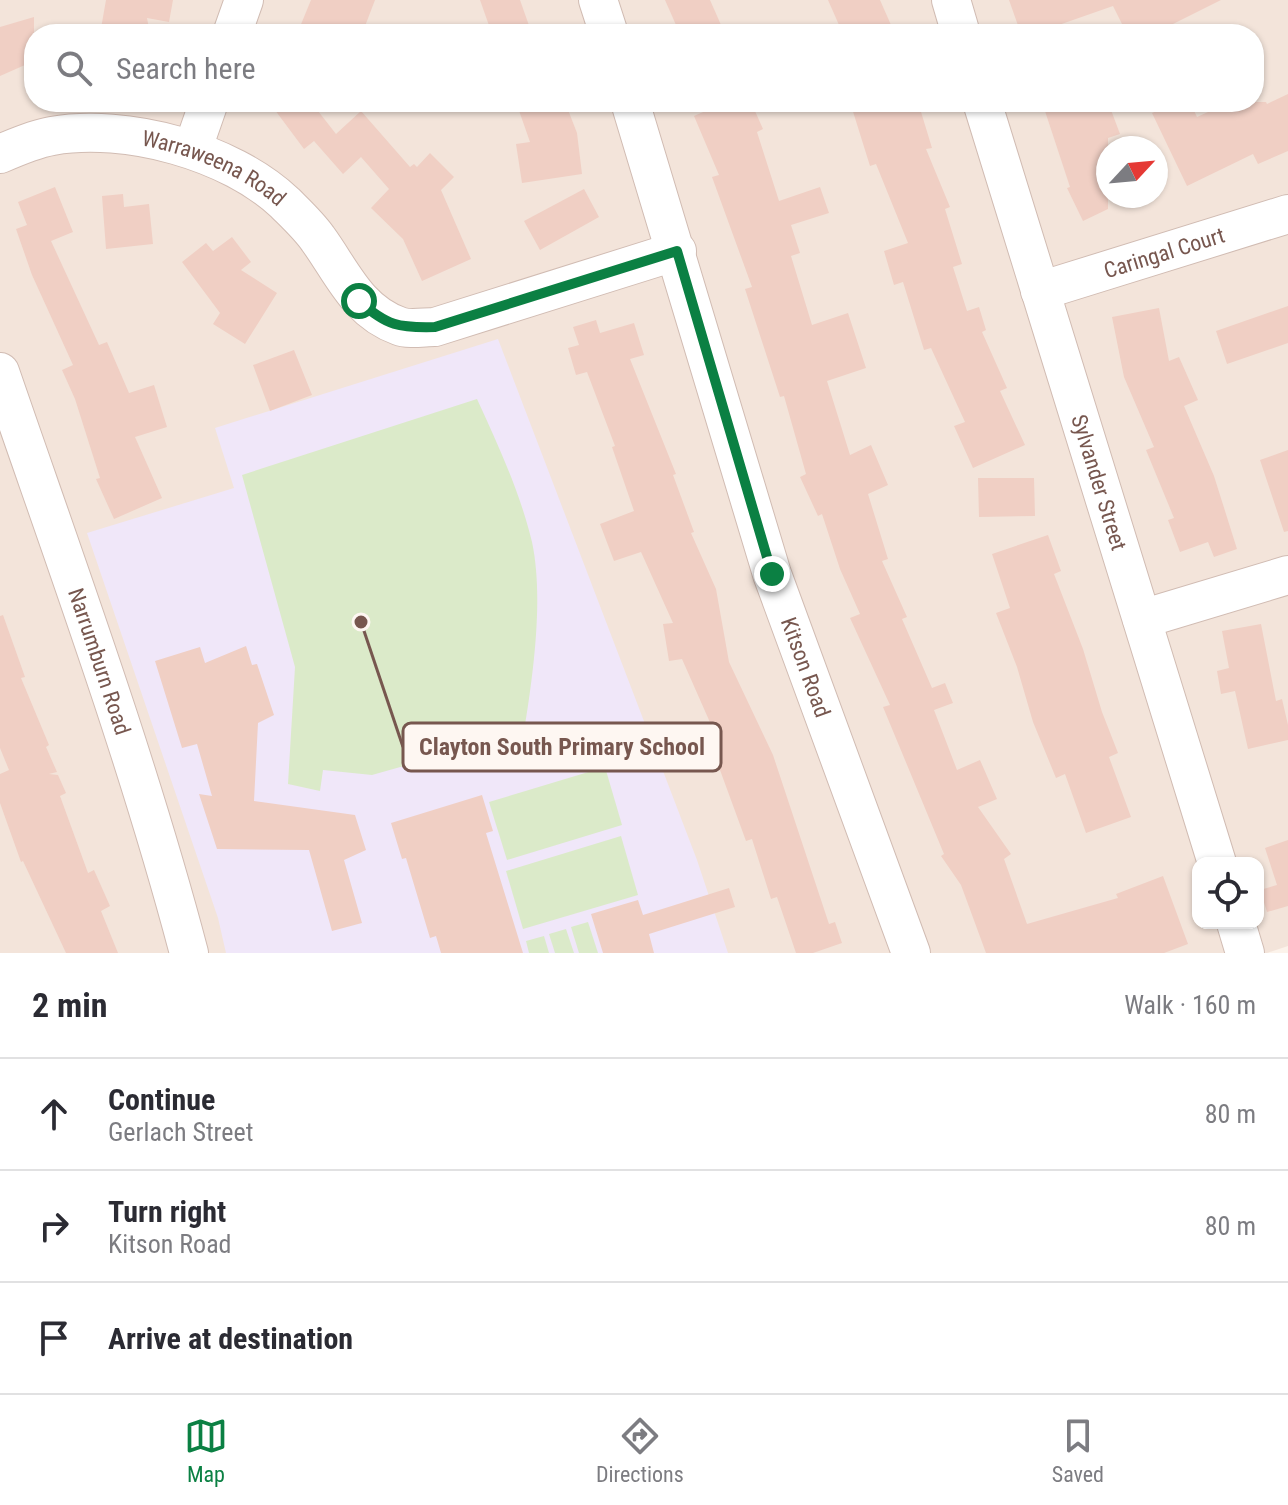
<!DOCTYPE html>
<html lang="en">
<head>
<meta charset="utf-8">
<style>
	body { margin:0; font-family:"Roboto Condensed",sans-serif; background:#f2f2f3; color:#2b2b33 }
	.controls { position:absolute; right:24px; bottom:24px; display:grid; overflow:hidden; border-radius:16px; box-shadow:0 2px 6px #0004 }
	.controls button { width:72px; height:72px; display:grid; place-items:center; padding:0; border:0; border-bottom:2px solid #e1e1e2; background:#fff; color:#2b2b33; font:40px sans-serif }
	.compass { position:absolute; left:1096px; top:136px; width:72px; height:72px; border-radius:50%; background:#fff; box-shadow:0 2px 6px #0004; rotate:64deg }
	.stop { position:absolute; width:24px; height:24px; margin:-18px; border:6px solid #0b8043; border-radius:50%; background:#fff }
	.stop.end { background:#0b8043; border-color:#fff; box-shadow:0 2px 8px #0008 }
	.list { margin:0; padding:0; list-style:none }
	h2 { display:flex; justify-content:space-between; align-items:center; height:104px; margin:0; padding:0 32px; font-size:34px }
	h2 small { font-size:26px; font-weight:400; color:#7c7c81 }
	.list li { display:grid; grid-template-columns:52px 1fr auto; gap:24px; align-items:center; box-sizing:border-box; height:112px; padding:0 32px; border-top:2px solid #e1e1e2 }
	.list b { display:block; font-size:30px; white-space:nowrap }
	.list p { margin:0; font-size:26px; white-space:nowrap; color:#7c7c81 }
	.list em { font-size:26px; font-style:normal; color:#7c7c81 }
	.icon { flex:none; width:44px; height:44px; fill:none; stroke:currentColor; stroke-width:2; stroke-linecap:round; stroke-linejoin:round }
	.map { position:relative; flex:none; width:1288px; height:953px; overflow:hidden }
	.search { position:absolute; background:#fff; box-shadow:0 2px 6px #0004; left:24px; right:24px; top:24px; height:88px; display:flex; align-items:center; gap:20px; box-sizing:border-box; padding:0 28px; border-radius:32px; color:#7c7c81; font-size:30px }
	.sheet { height:440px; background:#fff }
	nav { display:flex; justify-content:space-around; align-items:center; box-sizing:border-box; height:112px; border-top:2px solid #e1e1e2; background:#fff; font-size:22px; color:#7c7c81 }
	nav a { display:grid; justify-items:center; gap:4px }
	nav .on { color:#0b8043 }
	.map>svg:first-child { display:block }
	.residential { fill:#f3e4da; fill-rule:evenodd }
	.education { fill:#f0e7f9 }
	.green { fill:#dbeac9 }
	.building { fill:#f0cfc4 }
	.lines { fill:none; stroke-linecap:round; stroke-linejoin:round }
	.minor-casing { stroke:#d1bcb3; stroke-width:40 }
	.minor { stroke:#fff; stroke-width:38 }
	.route { stroke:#0b8043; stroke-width:10 }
	.labels { text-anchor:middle; stroke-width:6; stroke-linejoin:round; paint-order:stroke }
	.street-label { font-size:22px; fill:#77574f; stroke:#fef7f2 }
	.leader { fill:none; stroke:#77574f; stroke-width:3 }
	.callout-dot { fill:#77574f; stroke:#fef7f2; stroke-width:3 }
	.callout { fill:#fef7f2; stroke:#77574f; stroke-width:3 }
	.callout-label { font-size:24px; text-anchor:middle; font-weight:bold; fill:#77574f }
</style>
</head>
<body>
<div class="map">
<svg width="1288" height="953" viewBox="0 0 1288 953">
	<rect width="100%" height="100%" fill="#fcf3eb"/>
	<!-- residential -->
	<path class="residential" d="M0,0H1288V946L1267,953H0ZM34,34H1254V102H34ZM1108,148H1156V196H1108ZM1198,863H1258V923H1198Z"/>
	<!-- education -->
	<polygon class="education" points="498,339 697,860 728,953 226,953 218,918 87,533 234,488 215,428"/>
	<!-- green -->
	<g class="green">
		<path d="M477,399C498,445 520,492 532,542C544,598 533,676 524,732L372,775L323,770L320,791L288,784L295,667L242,475Z"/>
		<polygon points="605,767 622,825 507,860 489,802"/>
		<polygon points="621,836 638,895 523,929 506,871"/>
		<polygon points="588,922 598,953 579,953 571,927"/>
		<polygon points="566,929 574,953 555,953 549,934"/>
		<polygon points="544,936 549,953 529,953 526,941"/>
	</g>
	<!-- building -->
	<g class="building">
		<polygon points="106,0 173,0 169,22 147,18 150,34 100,34"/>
		<polygon points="311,0 375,0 362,34 297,34"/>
		<polygon points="480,0 520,0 532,34 492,34"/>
		<polygon points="665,0 710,0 725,34 680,34"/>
		<polygon points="828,0 880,0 891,25 871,34 843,34"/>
		<polygon points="1009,0 1221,0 1153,34 1127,34 1113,6 1033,34 1021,34"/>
		<polygon points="34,17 34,61 0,76 0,27"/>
		<polygon points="1288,94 1288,151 1258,164 1253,154 1187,186 1152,113 1177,102 1190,102 1197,117 1230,102 1266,102 1267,104"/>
		<polygon points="269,102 311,102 336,134 361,111 410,167 414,164 417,167 430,153 454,177 441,190 471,259 422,281 403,239 371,208 389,189 361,157 343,174 314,141 304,149"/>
		<polygon points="516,102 565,102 577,133 582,174 522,183 516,144 530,142"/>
		<polygon points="726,102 751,102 763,129 757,132 779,201 820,187 829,213 791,225 800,253 791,256 812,325 848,313 866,368 827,381 850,455 871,445 888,485 868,494 888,559 882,561 907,617 902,619 932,688 945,683 953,703 934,710 957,770 980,760 997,799 978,807 1011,854 1004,859 1027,924 1118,898 1116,894 1163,876 1188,944 1164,953 986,953 961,885 941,856 944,854 883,707 890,705 850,618 860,614 840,569 822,514 818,516 800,477 806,474 784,396 780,397 745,289 752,287 712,177 719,175 694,116"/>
		<polygon points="850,102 918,102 932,148 926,149 950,207 945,209 962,264 953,267 967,311 979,307 986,330 982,332 1007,388 1000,391 1025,445 973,468 954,426 965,422 931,348 924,350 903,282 894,285 884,251 908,243 876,164 870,166"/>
		<polygon points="1042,102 1108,102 1120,134 1108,138 1108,209 1083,221 1067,188 1070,187"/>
		<polygon points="55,187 73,232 51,241 99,345 107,342 129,393 154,385 167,427 135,437 162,498 114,519 96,479 100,478 75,399 62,370 73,365 32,275 16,229 27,225 18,202"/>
		<polygon points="584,189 599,217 540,250 524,221"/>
		<polygon points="123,194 124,207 149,204 153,244 106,249 102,196"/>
		<polygon points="232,237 251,262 241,270 277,293 245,344 213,324 220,313 182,262 206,243 213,251"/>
		<polygon points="1288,306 1288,343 1227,364 1216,331"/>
		<polygon points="1159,308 1169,361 1179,357 1198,400 1184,406 1214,476 1237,549 1214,557 1208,542 1180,552 1168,520 1174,518 1146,450 1154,447 1124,377 1112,317"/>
		<polygon points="596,320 600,333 634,323 644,355 630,359 676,474 673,475 694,532 691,533 716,589 729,662 773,755 829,924 835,922 842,943 813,953 796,953 777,897 771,899 752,839 746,841 709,740 716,736 682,659 669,661 663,624 673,623 641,552 614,561 600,524 634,511 612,447 615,446 587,372 576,375 568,348 579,345 573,327"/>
		<polygon points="294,350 312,395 270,411 253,365"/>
		<polygon points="1288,450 1288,531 1284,532 1260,460"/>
		<polygon points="978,478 1034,478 1035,516 979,517"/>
		<polygon points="1048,535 1061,571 1054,574 1083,649 1102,712 1118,753 1109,757 1131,817 1086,833 1065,774 1056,778 1033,722 1017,667 996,613 1010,608 992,554"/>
		<polygon points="3,615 25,677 21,678 49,745 46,747 57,772 49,774 58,775 66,793 60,796 88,873 94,870 110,906 101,911 118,953 66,953 23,861 21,862 0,803 0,774 9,770 0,748 0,616"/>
		<polygon points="1261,624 1276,701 1282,699 1288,725 1288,740 1248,749 1235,691 1221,694 1217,671 1229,668 1222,631"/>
		<polygon points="246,646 252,665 257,664 274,715 258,723 254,801 355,815 366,850 344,860 362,923 332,931 309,850 217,849 199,794 212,796 197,744 182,748 155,661 200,647 205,663"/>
		<polygon points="482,795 493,831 486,833 523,953 441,953 436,936 430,938 406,858 402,859 391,823"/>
		<polygon points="1288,840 1288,906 1267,912 1260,890 1277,885 1265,848"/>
		<polygon points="729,888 735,907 649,934 654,953 603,953 591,914 638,900 643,915"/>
	</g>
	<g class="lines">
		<defs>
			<g id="minor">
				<polyline points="598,0 609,34"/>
				<polyline points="951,0 961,34"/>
				<polyline points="232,34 244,0"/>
				<path id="s1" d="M630,102L772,574L911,953"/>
				<path id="s2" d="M982,102L1217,863"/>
				<polyline points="193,148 209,102"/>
				<path id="s3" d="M0,154C16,147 35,139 52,136C126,123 230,151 285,203C296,214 309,226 318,239C342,272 357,311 399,326C409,330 424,327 435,327L677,251"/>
				<path id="s4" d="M1040,291L1288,214"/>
				<path id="s5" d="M0,372C66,564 137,756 189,953"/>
				<polyline points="1142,619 1288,575"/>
				<polyline points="1236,923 1245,953"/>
			</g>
		</defs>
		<!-- minor casing -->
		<use href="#minor" class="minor-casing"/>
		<!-- minor -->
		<use href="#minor" class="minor"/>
	</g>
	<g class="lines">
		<!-- route -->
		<path class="route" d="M359,301C387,326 399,328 435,327L677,251L772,574"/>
	</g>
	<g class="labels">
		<!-- street labels -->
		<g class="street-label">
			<text dy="8" stroke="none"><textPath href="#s3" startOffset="224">Warraweena Road</textPath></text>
			<text dy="8" stroke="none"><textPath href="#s4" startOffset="130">Caringal Court</textPath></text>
			<text dy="8" stroke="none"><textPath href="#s2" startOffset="398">Sylvander Street</textPath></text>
			<text dy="8" stroke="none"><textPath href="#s5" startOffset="306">Narrumburn Road</textPath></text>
			<text dy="8" stroke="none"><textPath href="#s1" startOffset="592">Kitson Road</textPath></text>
		</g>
	</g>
	<!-- callouts -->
	<path class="leader" d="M361 622L403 747"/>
	<circle class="callout-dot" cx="361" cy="622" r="8"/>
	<rect class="callout" x="403" y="723" width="318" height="48" rx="8"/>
	<g class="callout-label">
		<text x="562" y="755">Clayton South Primary School</text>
	</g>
</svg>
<div class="controls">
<button><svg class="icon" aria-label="locate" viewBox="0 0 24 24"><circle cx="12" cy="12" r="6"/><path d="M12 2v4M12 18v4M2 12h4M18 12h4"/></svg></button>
</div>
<svg class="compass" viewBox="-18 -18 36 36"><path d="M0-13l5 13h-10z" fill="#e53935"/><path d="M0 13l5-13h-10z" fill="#7c7c81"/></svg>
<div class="stop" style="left:359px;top:301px"></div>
<div class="stop end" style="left:772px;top:574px"></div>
<div class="search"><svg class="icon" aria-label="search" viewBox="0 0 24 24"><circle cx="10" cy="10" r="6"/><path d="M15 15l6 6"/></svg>Search here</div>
</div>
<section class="sheet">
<h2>2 min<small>Walk · 160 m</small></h2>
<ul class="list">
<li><svg class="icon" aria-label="ahead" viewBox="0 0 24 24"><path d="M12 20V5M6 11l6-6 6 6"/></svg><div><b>Continue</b><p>Gerlach Street</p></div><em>80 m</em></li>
<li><svg class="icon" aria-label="right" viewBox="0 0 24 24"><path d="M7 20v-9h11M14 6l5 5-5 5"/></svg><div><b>Turn right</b><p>Kitson Road</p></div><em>80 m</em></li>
<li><svg class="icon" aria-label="arrive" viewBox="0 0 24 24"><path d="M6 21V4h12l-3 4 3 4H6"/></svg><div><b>Arrive at destination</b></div></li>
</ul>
</section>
<nav>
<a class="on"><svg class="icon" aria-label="map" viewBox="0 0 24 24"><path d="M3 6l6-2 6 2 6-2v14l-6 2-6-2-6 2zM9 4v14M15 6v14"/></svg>Map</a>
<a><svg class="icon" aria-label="directions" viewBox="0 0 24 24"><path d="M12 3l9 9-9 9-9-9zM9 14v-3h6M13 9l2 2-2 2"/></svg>Directions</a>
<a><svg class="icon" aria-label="saved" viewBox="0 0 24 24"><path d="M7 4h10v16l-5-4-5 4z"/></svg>Saved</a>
</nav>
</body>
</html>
